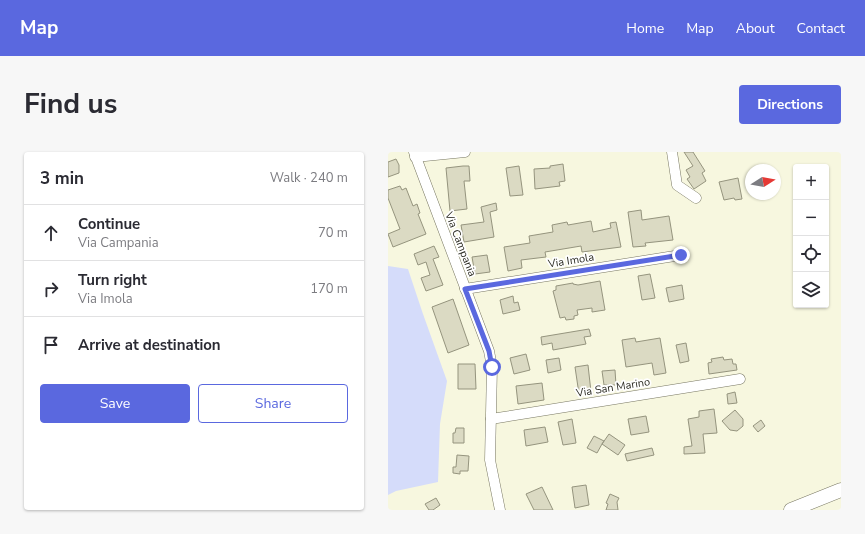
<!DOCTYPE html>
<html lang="en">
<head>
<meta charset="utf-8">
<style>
	body { margin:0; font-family:"Nunito Sans",sans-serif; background:#f7f7f7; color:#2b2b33 }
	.controls { position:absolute; right:12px; top:12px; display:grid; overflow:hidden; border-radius:4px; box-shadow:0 1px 3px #0004 }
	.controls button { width:36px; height:36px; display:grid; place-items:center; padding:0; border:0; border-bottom:1px solid #e1e1e2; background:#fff; color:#2b2b33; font:20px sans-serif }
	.compass { position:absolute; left:357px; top:12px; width:36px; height:36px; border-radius:50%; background:#fff; box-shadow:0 1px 3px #0004; rotate:79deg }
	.stop { position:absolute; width:12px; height:12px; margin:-9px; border:3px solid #5a68df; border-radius:50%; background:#fff }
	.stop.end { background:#5a68df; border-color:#fff; box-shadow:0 1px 4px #0008 }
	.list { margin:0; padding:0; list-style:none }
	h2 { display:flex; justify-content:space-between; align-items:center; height:52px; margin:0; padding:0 16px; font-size:17px }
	h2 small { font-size:13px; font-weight:400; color:#7c7c81 }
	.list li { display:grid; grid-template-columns:26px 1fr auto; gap:12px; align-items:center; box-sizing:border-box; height:56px; padding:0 16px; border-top:1px solid #e1e1e2 }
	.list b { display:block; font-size:15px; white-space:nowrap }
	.list p { margin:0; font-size:13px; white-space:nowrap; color:#7c7c81 }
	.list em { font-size:13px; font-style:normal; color:#7c7c81 }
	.actions { display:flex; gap:8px; padding:12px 16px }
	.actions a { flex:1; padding:9px 0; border:1px solid #5a68df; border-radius:4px; text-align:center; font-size:14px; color:#5a68df }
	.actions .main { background:#5a68df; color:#fff }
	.icon { flex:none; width:22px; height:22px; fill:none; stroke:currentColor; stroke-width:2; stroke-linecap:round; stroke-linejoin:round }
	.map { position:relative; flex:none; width:453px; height:358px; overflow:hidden; border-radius:4px }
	header { display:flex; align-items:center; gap:24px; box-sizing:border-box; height:56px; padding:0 20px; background:#5a68df; color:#fff }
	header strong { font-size:19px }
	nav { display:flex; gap:22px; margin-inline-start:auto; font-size:14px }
	.intro { display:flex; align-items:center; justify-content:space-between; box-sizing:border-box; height:96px; padding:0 24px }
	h1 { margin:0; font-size:28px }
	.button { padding:10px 18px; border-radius:4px; background:#5a68df; color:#fff; font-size:14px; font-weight:700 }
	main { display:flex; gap:24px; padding:0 24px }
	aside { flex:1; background:#fff; border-radius:4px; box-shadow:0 1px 3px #0004 }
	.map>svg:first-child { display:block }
	.green { fill:#d5dcfa }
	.building { fill:#dbdac3; stroke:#95947e }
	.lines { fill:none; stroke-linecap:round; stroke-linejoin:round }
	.street-casing { stroke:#787762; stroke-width:11 }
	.secondary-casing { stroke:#787762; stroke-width:15 }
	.street { stroke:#fff; stroke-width:10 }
	.secondary { stroke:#fff; stroke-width:14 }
	.route { stroke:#5a68df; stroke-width:5 }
	.labels { text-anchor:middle; stroke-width:3.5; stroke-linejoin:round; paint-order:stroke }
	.street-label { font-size:11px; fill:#2d2d24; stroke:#fff }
</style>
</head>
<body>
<header>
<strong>Map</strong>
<nav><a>Home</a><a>Map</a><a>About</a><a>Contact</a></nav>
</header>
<div class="intro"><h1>Find us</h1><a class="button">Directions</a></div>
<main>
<aside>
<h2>3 min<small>Walk · 240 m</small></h2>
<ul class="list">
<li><svg class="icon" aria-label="ahead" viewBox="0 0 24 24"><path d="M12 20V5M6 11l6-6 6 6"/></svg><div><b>Continue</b><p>Via Campania</p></div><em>70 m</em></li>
<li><svg class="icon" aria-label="right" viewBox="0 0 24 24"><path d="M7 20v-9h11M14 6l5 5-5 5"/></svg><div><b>Turn right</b><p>Via Imola</p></div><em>170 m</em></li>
<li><svg class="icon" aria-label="arrive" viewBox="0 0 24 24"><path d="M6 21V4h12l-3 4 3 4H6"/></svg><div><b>Arrive at destination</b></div></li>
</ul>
<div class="actions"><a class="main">Save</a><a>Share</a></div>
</aside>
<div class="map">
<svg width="453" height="358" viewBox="0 0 453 358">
	<rect width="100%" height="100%" fill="#f7f7df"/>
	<!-- green -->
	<polygon class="green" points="0,114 20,117 35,162 59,229 52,272 50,330 8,339 0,343"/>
	<!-- building -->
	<g class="building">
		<polygon points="296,0 305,0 317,19 314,21 318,29 306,37 299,27 302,25 298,18 305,14"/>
		<polygon points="8,7 11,13 11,21 0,25 0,10"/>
		<polygon points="175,12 177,29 171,30 172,34 147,37 146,17 162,16 162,14"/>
		<polygon points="75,14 81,14 82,29 76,29 79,57 62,59 58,16"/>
		<polygon points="131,14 135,43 122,44 118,16"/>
		<polygon points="350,26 354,47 347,48 346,46 336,48 331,30"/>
		<polygon points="12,34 14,38 18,36 25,54 29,52 32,61 30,62 38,82 5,95 0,82 12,77 0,46 0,38"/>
		<polygon points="108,51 109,58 102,60 106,85 76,90 73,73 96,70 93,55"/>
		<polygon points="253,58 254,68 281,64 285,88 257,91 258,94 245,95 240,60"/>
		<polygon points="203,69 205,80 223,76 222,71 228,70 233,95 194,100 193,94 157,100 158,105 133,108 134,116 120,119 116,95 142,91 141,84 165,80 164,73 179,70 180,73"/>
		<polygon points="46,94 51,105 45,107 55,133 38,139 33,126 42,123 38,110 30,113 26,102"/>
		<polygon points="99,103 102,120 87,122 84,105"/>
		<polygon points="262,122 267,146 254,148 250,124"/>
		<polygon points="212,129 217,158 204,160 204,156 189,158 190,163 186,164 186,167 178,168 177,165 172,166 165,139 168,138 168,134 185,131 185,132 190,133"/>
		<polygon points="294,133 296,147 281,150 278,136"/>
		<polygon points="125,144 126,151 130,150 132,158 115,162 112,148"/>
		<polygon points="65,147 81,193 60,201 44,155"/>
		<polygon points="201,177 203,184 196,185 198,192 165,198 164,191 154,193 153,185"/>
		<polygon points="247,186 248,190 272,186 278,221 266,223 264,211 238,215 234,188"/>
		<polygon points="298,191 301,209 292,211 288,193"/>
		<polygon points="138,202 142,218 126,222 122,206"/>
		<polygon points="335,205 336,208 344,207 345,212 348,212 349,218 321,222 320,211 324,210 323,207"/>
		<polygon points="171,206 173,218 160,221 158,208"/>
		<polygon points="70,212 87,212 88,237 70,237"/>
		<polygon points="200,213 203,240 191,242 187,215"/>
		<polygon points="227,218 228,233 216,233 214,219"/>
		<polygon points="154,231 156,248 130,252 128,234"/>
		<polygon points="347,240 349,251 340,252 339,242"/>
		<polygon points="326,257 329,281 315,282 317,301 296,302 296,295 304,294 300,267 311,265 311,259"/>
		<polygon points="347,258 355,267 355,274 349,279 342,278 334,269"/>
		<polygon points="258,264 261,280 243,283 240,267"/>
		<polygon points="184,267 188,291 175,293 170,270"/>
		<polygon points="373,268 377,274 370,280 365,274"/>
		<polygon points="157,275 160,290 138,294 136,278"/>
		<polygon points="68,276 76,276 76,291 65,291 65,281 67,281"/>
		<polygon points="221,282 237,293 230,303 214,292 209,301 199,296 206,284 216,289 214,292"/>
		<polygon points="264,296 266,303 239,309 237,302"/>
		<polygon points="69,303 81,304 80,319 72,319 72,322 65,321 65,315 68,315"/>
		<polygon points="198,333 201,353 187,356 184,335"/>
		<polygon points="154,335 165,358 146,358 138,342"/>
		<polygon points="222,342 231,346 229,350 230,358 218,358 220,352 218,351"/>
		<polygon points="48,346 52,353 45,358 41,358 37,352"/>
	</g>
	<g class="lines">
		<defs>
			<g id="street">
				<polyline points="26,0 101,199 104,215 102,308 112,358"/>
				<polyline points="284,0 289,33 308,46"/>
				<polyline points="27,5 77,0"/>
				<polyline points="77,137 293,103"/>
				<polyline points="103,267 352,227"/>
			</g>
			<polyline id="secondary" points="403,358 453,338"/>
		</defs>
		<!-- street casing -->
		<use href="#street" class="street-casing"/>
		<!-- secondary casing -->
		<use href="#secondary" class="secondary-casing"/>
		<!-- street -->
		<use href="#street" class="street"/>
		<!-- secondary -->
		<use href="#secondary" class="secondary"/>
	</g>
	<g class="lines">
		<!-- route -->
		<polyline class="route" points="104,215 101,199 77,137 293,103"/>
	</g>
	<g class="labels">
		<!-- street labels -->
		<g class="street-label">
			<text transform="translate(73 92) rotate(69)" y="4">Via Campania</text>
			<text transform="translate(183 108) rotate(-9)" y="4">Via Imola</text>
			<text transform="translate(225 235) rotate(-9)" y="4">Via San Marino</text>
		</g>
	</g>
</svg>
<div class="controls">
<button>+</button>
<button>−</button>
<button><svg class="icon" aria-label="locate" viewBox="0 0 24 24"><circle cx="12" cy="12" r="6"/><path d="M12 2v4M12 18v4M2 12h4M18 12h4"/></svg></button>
<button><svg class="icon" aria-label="layers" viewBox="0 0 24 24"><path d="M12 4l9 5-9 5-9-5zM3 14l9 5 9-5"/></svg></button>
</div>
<svg class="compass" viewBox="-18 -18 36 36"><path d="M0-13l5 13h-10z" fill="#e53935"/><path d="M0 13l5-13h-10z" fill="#7c7c81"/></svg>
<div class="stop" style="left:104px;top:215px"></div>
<div class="stop end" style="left:293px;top:103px"></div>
</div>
</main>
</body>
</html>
